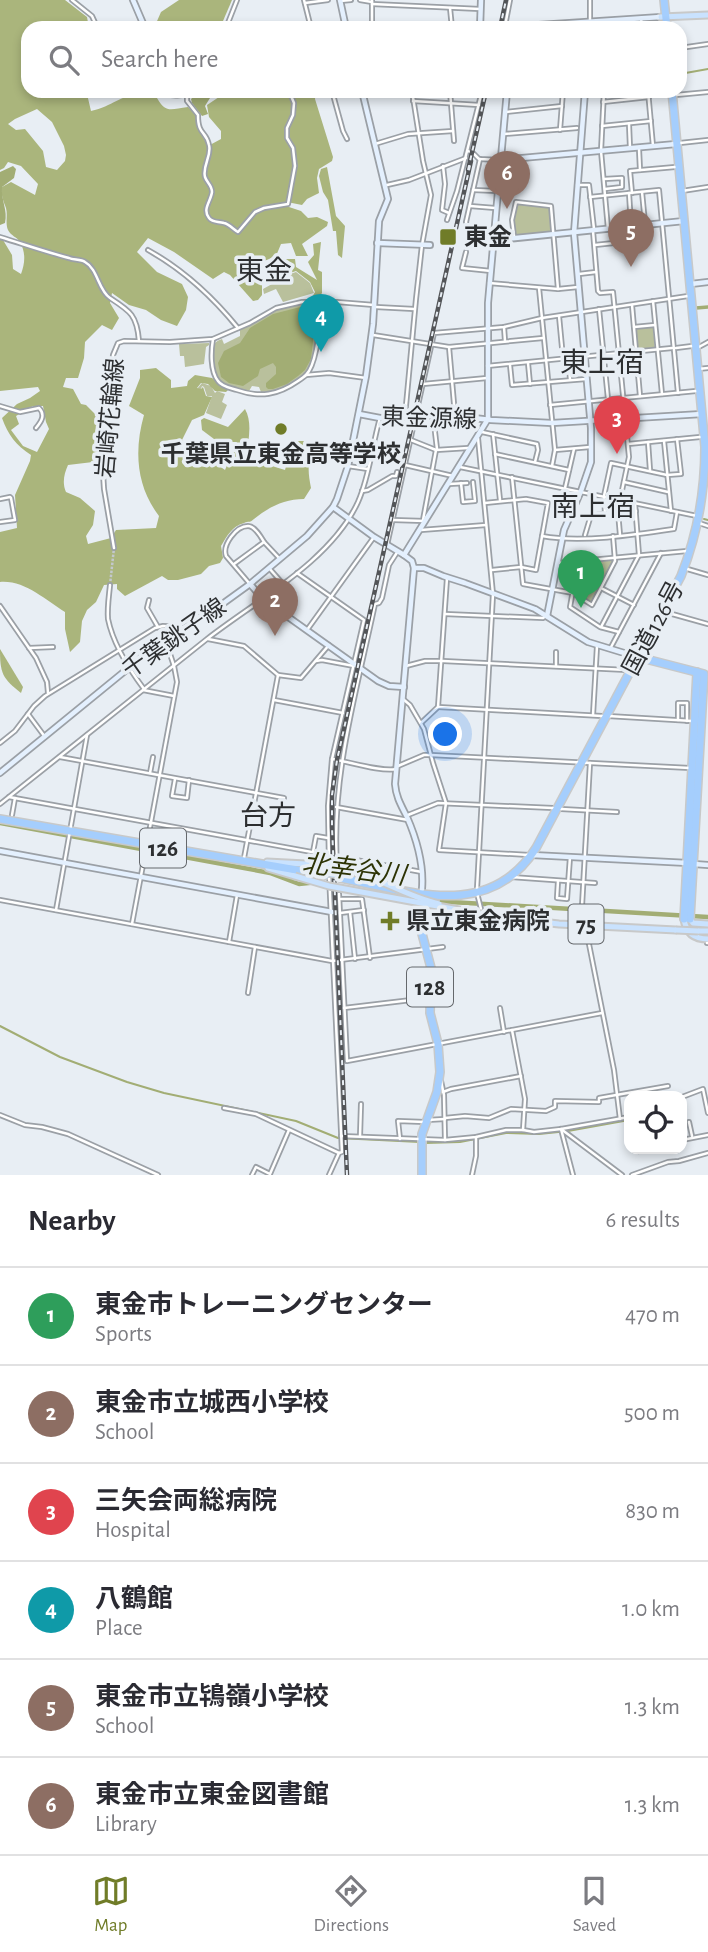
<!DOCTYPE html>
<html lang="en">
<head>
<meta charset="utf-8">
<style>
	body { margin:0; font-family:"Alegreya Sans","Noto Sans JP",sans-serif; background:#f2f2f3; color:#2b2b33 }
	.controls { position:absolute; right:21px; bottom:21px; display:grid; overflow:hidden; border-radius:14px; box-shadow:0 4px 10px #0003 }
	.controls button { width:63px; height:63px; display:grid; place-items:center; padding:0; border:0; border-bottom:2px solid #e1e1e2; background:#fff; color:#2b2b33; font:35px sans-serif }
	.you { position:absolute; left:446px; top:735px; width:24px; height:24px; margin:-18px; border:5px solid #fff; border-radius:50%; background:#1a73e8; box-shadow:0 0 0 10px #1a73e833 }
	.badge { display:grid; place-items:center; width:46px; height:46px; border-radius:50%; background:#707c28; color:#fff; font-size:23px; font-weight:700 }
	.pin { position:absolute; translate:-50% -58px; filter:drop-shadow(0 2px 4px #0008) }
	.pin::after { content:''; position:absolute; top:37px; width:24px; height:21px; background:inherit; clip-path:polygon(0 0,100% 0,50% 100%) }
	.list { margin:0; padding:0; list-style:none }
	h2 { display:flex; justify-content:space-between; align-items:center; height:91px; margin:0; padding:0 28px; font-size:30px }
	h2 small { font-size:23px; font-weight:400; color:#7c7c81 }
	.list li { display:grid; grid-template-columns:46px 1fr auto; gap:21px; align-items:center; box-sizing:border-box; height:98px; padding:0 28px; border-top:2px solid #e1e1e2 }
	.list b { display:block; font-size:26px; white-space:nowrap }
	.list p { margin:0; font-size:23px; white-space:nowrap; color:#7c7c81 }
	.list em { font-size:23px; font-style:normal; color:#7c7c81 }
	.icon { flex:none; width:38px; height:38px; fill:none; stroke:currentColor; stroke-width:2; stroke-linecap:round; stroke-linejoin:round }
	.map { position:relative; flex:none; width:708px; height:1175px; overflow:hidden }
	.search { position:absolute; background:#fff; box-shadow:0 4px 10px #0003; left:21px; right:21px; top:21px; height:77px; display:flex; align-items:center; gap:18px; box-sizing:border-box; padding:0 24px; border-radius:21px; color:#7c7c81; font-size:26px }
	.sheet { height:679px; background:#fff }
	nav { display:flex; justify-content:space-around; align-items:center; box-sizing:border-box; height:98px; border-top:2px solid #e1e1e2; background:#fff; font-size:19px; color:#7c7c81 }
	nav a { display:grid; justify-items:center; gap:4px }
	nav .on { color:#707c28 }
	.map>svg:first-child { display:block }
	.green { fill:#b9c09c }
	.forest { fill:#aab57c; fill-rule:evenodd }
	.water { fill:#a2ad74 }
	.lines { fill:none; stroke-linecap:round; stroke-linejoin:round }
	.stream { stroke:#a2ad74; stroke-width:2 }
	.canal { stroke:#a2ad74; stroke-width:3.5 }
	.river { stroke:#a2ad74; stroke-width:4.5 }
	.street-tunnel { stroke:#c3c8cd; stroke-width:2.5; stroke-dasharray:2.5 1.5; stroke-linecap:butt }
	.street-casing { stroke:#9ba0a6; stroke-width:6 }
	.secondary-casing { stroke:#9ba0a6; stroke-width:8 }
	.primary-casing { stroke:#c8c9c9; stroke-width:9 }
	.highway-casing { stroke:#c8c9c9; stroke-width:10 }
	.street { stroke:#fff; stroke-width:2.5 }
	.secondary { stroke:#e4f0fe; stroke-width:4.5 }
	.primary { stroke:#c9e2fe; stroke-width:5 }
	.highway { stroke:#a5cefd; stroke-width:7 }
	.rail-casing { stroke:#535558; stroke-width:4.5 }
	.rail { stroke:#e8eef4; stroke-width:2; stroke-dasharray:5; stroke-linecap:butt }
	.primary-bridge-casing { stroke:#c8c9c9; stroke-width:9; stroke-linecap:butt }
	.highway-bridge-casing { stroke:#c8c9c9; stroke-width:10; stroke-linecap:butt }
	.primary-bridge { stroke:#c9e2fe; stroke-width:5 }
	.highway-bridge { stroke:#a5cefd; stroke-width:7 }
	.poi-dot { fill:#707c28; stroke:#e8eef4; stroke-width:2.5 }
	.labels { text-anchor:middle; stroke-width:7; stroke-linejoin:round; paint-order:stroke }
	.shield { fill:#e8eef4; stroke:#65686c; stroke-width:2 }
	.shield-label { font-size:23px; font-weight:bold; fill:#2d2f31 }
	.poi-label { font-size:24px; font-weight:bold; fill:#2d2f31; stroke:#e8eef4; text-anchor:start }
	.street-label { font-size:24px; fill:#2d2f31; stroke:#e8eef4 }
	.water-label { font-size:26px; font-style:italic; fill:#2d3305; stroke:#e8eef4 }
	.quarter-label { font-size:28px; fill:#2d2f31; stroke:#e8eef4 }
</style>
</head>
<body>
<div class="map">
<svg width="708" height="1175" viewBox="0 0 708 1175">
	<rect width="100%" height="100%" fill="#e8eef4"/>
	<!-- green -->
	<g class="green">
		<polygon points="516,204 551,207 553,231 515,235 513,220"/>
		<polygon points="296,272 310,283 314,293 283,302 276,289 264,294 263,289 272,284 273,280"/>
		<path d="M306,304H311C317,317 316,328 315,342C314,347 315,353 313,358C307,381 282,391 261,392L259,387L252,386L249,391C241,389 228,388 222,383C215,378 211,353 214,346C216,341 217,341 222,339L224,344L240,336V330L269,313L283,308Z"/>
		<polygon points="653,327 655,348 637,349 635,329"/>
		<polygon points="209,343 209,345 206,347 204,364 185,367 184,356 180,356 179,344"/>
		<polygon points="202,383 211,386 215,393 217,391 225,394 222,402 227,405 221,419 206,413 212,396 207,396 204,387 202,386 201,389 197,389"/>
		<polygon points="613,560 591,602 574,592 580,563"/>
	</g>
	<!-- forest -->
	<g class="forest">
		<path d="M0,0H65L87,17L89,28H28V91H90L87,94L91,111C119,105 125,87 157,98C166,114 171,109 188,107L197,116L196,125L208,146L221,139V131L209,117L207,105L228,91H316L315,99L333,157L332,161L319,169L317,178L319,193L307,199L302,205L287,202L286,206L301,211L308,218L317,217L328,222L327,226L302,244L308,256H296L291,243L281,244L276,256L262,262V295L258,300L253,301L230,275L224,272L213,279L174,252L148,238L137,252L157,272L182,284L188,297L186,310L177,326L161,320L146,310L129,305L112,293L110,303L119,318L112,330L102,325L85,342L84,358L78,378H66L63,387L73,389L81,404L86,405L99,418L97,435L107,444L105,451L99,454L93,462L68,465C64,474 62,483 66,492L80,498L95,511L93,525L86,536L88,544L111,538L116,530L156,528L159,516C136,486 134,450 144,415L129,406L140,378V370L156,368L171,380V388L187,386L188,381L195,375L212,378L228,390L226,392L215,391L208,384L201,383L197,388L201,389L203,387L206,396L212,397L204,415L192,420L182,440L225,470L237,442H218L202,430L201,420L204,418L228,427L245,409C253,423 248,442 246,458L285,470L292,444L296,441H320C307,459 307,467 311,488L304,499C284,499 269,507 254,519C248,524 251,520 244,523C232,526 227,536 221,546L223,558L220,563L209,566L201,574L178,580H168L162,576L125,596L117,589V584L104,585L96,602L87,610L82,621L80,642L70,652L65,629V612C45,600 25,580 0,582V532L17,528L15,495L30,461L31,455C16,445 8,435 2,418L17,404L30,398L40,391L38,387L0,391V239L3,240L12,255L13,269L21,274C25,263 26,253 20,242C17,237 11,236 8,230C5,223 8,215 6,208C3,200 1,196 2,187L11,182L35,195L38,184L21,166L8,162L4,168L0,170ZM37,109L52,122L64,146L66,155L65,161L57,170L46,167L43,151L25,129L16,130L8,124L15,119ZM33,406H43L46,422L49,429L37,452L23,446L11,430L19,424L16,416Z"/>
		<polygon points="179,0 232,0 220,28 154,28 161,12"/>
		<polygon points="327,167 336,216 345,226 342,258 338,255 336,231 333,231 328,200 323,192 319,176 321,169"/>
		<polygon points="321,242 318,270 322,272 322,293 316,301 310,301 315,292 310,282 296,271 272,279 271,274 283,268 281,259 295,259 296,267 317,280 308,262 314,255 313,244"/>
		<path d="M0,649L23,687L21,693C2,678 0,673 0,649Z"/>
	</g>
	<!-- water -->
	<g class="water">
		<polygon points="201,91 222,91 210,98 205,106 208,114 202,116 192,103 191,99"/>
		<path d="M13,166L16,169L14,178L2,187C1,201 8,210 5,223L0,225V172Z"/>
		<polygon points="308,305 311,307 311,317 315,324 311,359 305,370 298,376 287,384 273,389 268,389 266,387 266,383 276,374 276,367 273,363 260,369 258,376 243,386 229,383 221,377 218,363 224,351 240,343 250,328 273,314"/>
	</g>
	<g class="lines">
		<!-- stream -->
		<g class="stream">
			<polyline points="680,74 708,69"/>
			<polyline points="704,519 708,520"/>
			<polyline points="0,1026 60,1057 127,1082 164,1093 296,1121 338,1138 420,1142"/>
			<polyline points="425,1143 460,1142 506,1133 539,1134 568,1131 629,1120"/>
		</g>
		<!-- canal -->
		<polyline class="canal" points="696,308 708,307"/>
		<!-- river -->
		<g class="river">
			<polyline points="0,823 244,868 270,873 299,884 318,882"/>
			<polyline points="367,891 414,898"/>
			<polyline points="433,901 708,917"/>
		</g>
		<!-- street-tunnel -->
		<polyline class="street-tunnel" points="110,585 114,548"/>
		<defs>
			<g id="street">
				<polyline points="72,0 92,16 97,27"/>
				<polyline points="304,0 311,28"/>
				<polyline points="360,0 372,2"/>
				<polyline points="340,1 351,0"/>
				<polyline points="305,3 328,0"/>
				<polyline points="372,4 480,9"/>
				<polyline points="450,8 452,28"/>
				<polyline points="641,18 642,28"/>
				<polyline points="590,21 590,0"/>
				<polyline points="505,26 510,0"/>
				<polyline points="226,28 237,0"/>
				<polyline points="372,28 372,0"/>
				<polyline points="680,48 708,44"/>
				<polyline points="91,91 94,92 103,91"/>
				<path d="M157,91C168,96 184,98 193,91"/>
				<polyline points="332,91 343,131 347,139"/>
				<polyline points="450,91 454,141"/>
				<polyline points="604,91 601,151 608,229"/>
				<polyline points="648,91 653,146"/>
				<polyline points="507,94 535,91"/>
				<path d="M187,95V101L198,115C198,136 206,130 209,145C212,156 202,166 205,177C207,183 212,185 212,192C211,201 202,209 209,218C213,223 218,221 224,223C229,224 233,229 238,232L255,212L264,208L288,204L295,166L293,148L287,138V128L293,115L294,103L289,91"/>
				<polyline points="676,95 708,92"/>
				<polyline points="413,101 479,105"/>
				<polyline points="603,102 649,97"/>
				<polyline points="506,112 562,106"/>
				<polyline points="629,124 630,148"/>
				<polyline points="602,126 651,121"/>
				<polyline points="560,130 563,91"/>
				<polyline points="504,134 577,128"/>
				<polyline points="680,143 708,140"/>
				<polyline points="375,144 408,134 453,131"/>
				<polyline points="639,149 640,170"/>
				<polyline points="468,151 474,154 479,159 500,160"/>
				<polyline points="443,166 445,184 442,210 449,213"/>
				<polyline points="604,179 622,178 622,187 605,189"/>
				<polyline points="387,185 409,180 466,158"/>
				<polyline points="577,185 589,185 594,229"/>
				<polyline points="473,190 497,191"/>
				<polyline points="682,191 708,187"/>
				<polyline points="642,192 645,223"/>
				<polyline points="629,193 631,225"/>
				<polyline points="632,193 630,171 675,167"/>
				<polyline points="590,197 659,190 678,393"/>
				<polyline points="470,206 495,208"/>
				<polyline points="447,220 457,191 482,91"/>
				<polyline points="467,228 466,222 480,159"/>
				<polyline points="593,231 598,291 600,293 613,292 629,457 620,500"/>
				<polyline points="514,236 512,220 516,202 551,206 558,289"/>
				<path d="M0,237C23,244 46,252 69,258C73,260 81,259 85,262C98,269 98,290 110,298C130,311 137,315 139,341"/>
				<polyline points="595,245 633,241 633,227"/>
				<path d="M148,250C184,270 212,296 238,328"/>
				<polyline points="466,252 462,268 491,271"/>
				<polyline points="579,274 596,272"/>
				<polyline points="489,283 558,289 578,287"/>
				<polyline points="539,288 555,450 552,466"/>
				<polyline points="653,301 662,394"/>
				<polyline points="632,305 640,396"/>
				<polyline points="376,307 414,309"/>
				<polyline points="599,309 608,399"/>
				<polyline points="559,316 563,358"/>
				<polyline points="504,327 505,341"/>
				<polyline points="634,327 655,325"/>
				<polyline points="373,335 449,347 543,338"/>
				<path d="M213,339C211,351 210,371 218,381C222,387 231,388 237,390C260,398 278,395 298,381C301,379 304,377 306,375C315,366 320,334 318,323C317,316 315,309 313,302"/>
				<polyline points="449,347 455,415"/>
				<polyline points="699,347 708,342"/>
				<polyline points="676,348 692,346"/>
				<polyline points="568,358 570,379"/>
				<polyline points="528,363 530,384"/>
				<polyline points="510,365 512,385 586,379"/>
				<polyline points="487,366 672,348"/>
				<polyline points="698,369 708,368"/>
				<polyline points="306,375 329,373 366,378"/>
				<polyline points="423,384 487,378"/>
				<polyline points="550,405 696,391"/>
				<path d="M0,406L20,412L39,408C46,415 41,422 36,428"/>
				<polyline points="433,415 437,449"/>
				<polyline points="405,416 416,299 422,245 431,195 423,161 412,91"/>
				<polyline points="482,432 537,444 538,450 535,462"/>
				<polyline points="493,434 500,500"/>
				<polyline points="411,440 436,450 468,448"/>
				<polyline points="664,441 671,511"/>
				<polyline points="648,442 650,470"/>
				<polyline points="628,444 700,437"/>
				<polyline points="555,450 590,447"/>
				<polyline points="495,454 569,470"/>
				<polyline points="405,465 453,476"/>
				<polyline points="348,466 368,469"/>
				<polyline points="460,467 697,516"/>
				<polyline points="512,477 523,584 573,593 592,605 615,561 613,536"/>
				<polyline points="624,482 668,492"/>
				<polyline points="461,483 463,502 475,501 473,482"/>
				<polyline points="449,484 467,483"/>
				<polyline points="565,488 574,449"/>
				<polyline points="362,491 368,490 392,476 396,476 397,472"/>
				<polyline points="0,499 10,497 11,498 15,520 0,522"/>
				<polyline points="485,503 526,499 548,503 536,570 521,567 492,570"/>
				<polyline points="618,512 620,535"/>
				<polyline points="605,513 604,496 611,463 667,475 681,474 677,439"/>
				<polyline points="393,520 425,521"/>
				<polyline points="423,520 436,450"/>
				<polyline points="699,523 708,526"/>
				<polyline points="421,530 486,525"/>
				<polyline points="585,535 591,515 636,511"/>
				<path d="M542,536C581,543 634,535 674,529L677,512"/>
				<polyline points="387,545 434,333 504,327 542,318 688,296"/>
				<polyline points="114,548 104,489 102,457 113,355 118,343 124,341 170,342 213,339 250,323 276,308 302,302 337,302 374,305"/>
				<polyline points="578,562 570,607 600,627 619,632"/>
				<polyline points="558,563 687,551"/>
				<polyline points="234,564 264,542 279,558"/>
				<polyline points="269,568 283,584"/>
				<polyline points="684,568 708,575"/>
				<polyline points="297,573 364,620 332,759 328,806 329,864"/>
				<path d="M249,583L226,556C222,545 236,526 248,526C255,526 261,537 264,542"/>
				<path d="M110,585C109,596 107,608 108,619C113,644 129,669 144,689"/>
				<polyline points="601,588 634,605"/>
				<polyline points="149,600 147,608 158,627"/>
				<polyline points="0,606 36,658 47,682 48,693"/>
				<polyline points="665,612 708,624"/>
				<polyline points="445,614 543,618 546,616"/>
				<polyline points="601,627 639,555 635,503"/>
				<polyline points="307,630 374,537"/>
				<polyline points="208,639 244,646 278,675"/>
				<polyline points="29,648 53,647"/>
				<polyline points="610,649 661,553"/>
				<polyline points="316,661 322,660 354,666"/>
				<polyline points="406,666 425,661 443,661 627,670"/>
				<polyline points="556,666 556,652"/>
				<polyline points="143,690 174,696"/>
				<polyline points="403,699 410,705 424,729 433,763 446,803 439,850 529,855"/>
				<polyline points="274,700 343,713"/>
				<polyline points="438,707 602,716"/>
				<polyline points="28,714 45,737"/>
				<polyline points="593,715 597,646"/>
				<polyline points="608,716 692,721"/>
				<polyline points="678,720 678,703 687,703 687,721"/>
				<polyline points="421,723 438,707 447,578"/>
				<polyline points="0,743 15,731 34,706 45,696 155,628 163,626 184,627"/>
				<polyline points="60,757 284,798"/>
				<path d="M332,759C350,762 381,772 396,769"/>
				<polyline points="398,766 424,755 431,755 690,768"/>
				<polyline points="150,773 153,757"/>
				<polyline points="175,779 172,796 187,798 189,780"/>
				<polyline points="9,797 422,872"/>
				<path d="M0,804L207,639C257,600 331,561 358,502C370,475 372,445 380,418"/>
				<polyline points="336,807 408,820"/>
				<polyline points="561,809 617,812"/>
				<polyline points="12,815 15,798"/>
				<polyline points="408,815 438,803 553,808"/>
				<polyline points="313,852 316,836 328,838"/>
				<polyline points="244,858 278,675 301,678 329,645"/>
				<path d="M337,865C331,776 357,690 375,604L379,603L382,598L389,565L398,551"/>
				<polyline points="511,877 595,883"/>
				<polyline points="558,881 557,898 567,899 570,857"/>
				<polyline points="477,889 493,594 478,438"/>
				<polyline points="477,893 481,909"/>
				<polyline points="339,894 347,1061 602,1013"/>
				<polyline points="341,899 362,899 370,958"/>
				<polyline points="0,900 332,961 443,947"/>
				<polyline points="56,910 87,735"/>
				<polyline points="350,912 355,959"/>
				<polyline points="340,913 364,910"/>
				<polyline points="585,922 582,906 590,763"/>
				<polyline points="132,924 177,682 174,666 165,639"/>
				<polyline points="586,929 614,1070 620,1119"/>
				<polyline points="229,942 237,895"/>
				<polyline points="707,943 708,943"/>
				<polyline points="248,993 255,947"/>
				<polyline points="344,1008 428,998"/>
				<polyline points="500,1008 504,1032"/>
				<polyline points="512,1030 525,1099 523,1130"/>
				<polyline points="441,1081 444,1095 445,1140"/>
				<polyline points="443,1092 451,1089 521,1076"/>
				<polyline points="682,1097 703,1089 708,1113"/>
				<polyline points="224,1108 256,1114 339,1153"/>
				<polyline points="0,1115 25,1125 42,1127 68,1134 158,1175"/>
				<polyline points="445,1118 465,1116 489,1118 511,1109 546,1111 555,1107 555,1101 599,1102 599,1098 668,1086"/>
				<polyline points="427,1120 445,1119"/>
				<polyline points="689,1122 692,1136"/>
				<polyline points="561,1129 622,1175"/>
				<polyline points="561,1129 573,1175"/>
				<polyline points="341,1136 445,1140 476,1137 506,1130 523,1130 534,1132 561,1129 629,1117"/>
				<polyline points="360,1136 361,1104"/>
				<polyline points="400,1139 398,1121 425,1122"/>
				<polyline points="682,1140 708,1135"/>
				<polyline points="639,1151 643,1149"/>
				<polyline points="252,1175 256,1167 270,1174 289,1130"/>
				<polyline points="329,1175 339,1153 342,1152 329,874"/>
				<polyline points="472,1175 476,1156 476,1137"/>
				<polyline points="632,1175 668,1162 679,1161 708,1153"/>
			</g>
			<g id="secondary">
				<polyline points="133,0 145,28"/>
				<polyline points="340,0 346,28"/>
				<polyline points="480,28 481,0"/>
				<polyline points="492,28 661,17"/>
				<polyline points="500,160 676,144"/>
				<polyline points="477,242 684,221"/>
				<polyline points="377,243 430,245"/>
				<polyline points="691,284 708,282"/>
				<polyline points="359,414 380,418 448,415 491,420 552,423 702,414"/>
				<path d="M333,507L374,537L404,555L412,561L414,568L395,784C396,797 401,805 407,817C417,840 424,864 422,889"/>
				<polyline points="404,555 488,419 488,303 507,91"/>
				<polyline points="414,568 424,568 443,576 465,583 535,609 588,642 634,656"/>
				<polyline points="250,584 263,599 378,681 389,686 404,687"/>
				<polyline points="547,616 564,530 581,491 591,462 591,428 574,233 585,91"/>
				<polyline points="0,773 158,644 221,605 250,584 307,536 333,507 337,499 348,466 366,376 373,324 379,221 388,199 362,91"/>
				<polyline points="0,851 332,912"/>
				<polyline points="532,855 688,863"/>
				<polyline points="694,864 708,865"/>
			</g>
			<g id="primary">
				<polyline points="661,17 708,15"/>
				<polyline points="267,862 326,865"/>
				<polyline points="268,868 295,876"/>
				<polyline points="497,917 559,924 676,930"/>
				<path d="M684,919C686,933 694,939 708,939"/>
				<polyline points="690,919 693,923 708,924"/>
				<polyline points="698,931 708,931"/>
			</g>
			<g id="highway">
				<polyline points="664,0 667,28"/>
				<polyline points="634,656 704,674 690,919"/>
				<polyline points="0,819 326,875"/>
				<path d="M340,878C410,891 489,922 536,848L681,576C698,533 705,493 705,447L672,91"/>
				<polyline points="422,898 421,930 431,968 430,1013 438,1044 440,1072 437,1092 422,1134 422,1175"/>
				<polyline points="684,919 697,672"/>
			</g>
		</defs>
		<!-- street casing -->
		<use href="#street" class="street-casing"/>
		<!-- secondary casing -->
		<use href="#secondary" class="secondary-casing"/>
		<!-- primary casing -->
		<use href="#primary" class="primary-casing"/>
		<!-- highway casing -->
		<use href="#highway" class="highway-casing"/>
		<!-- street -->
		<use href="#street" class="street"/>
		<!-- secondary -->
		<use href="#secondary" class="secondary"/>
		<!-- primary -->
		<use href="#primary" class="primary"/>
		<!-- highway -->
		<use href="#highway" class="highway"/>
		<defs>
			<g id="rail">
				<polyline points="500,28 506,0"/>
				<polyline points="468,170 486,91"/>
				<polyline points="347,1175 332,827 332,795 337,760 471,161"/>
			</g>
		</defs>
		<!-- rail casing -->
		<use href="#rail" class="rail-casing"/>
		<!-- rail -->
		<use href="#rail" class="rail"/>
		<defs>
			<g id="primary-bridge">
				<path d="M326,865C369,870 398,894 439,904"/>
				<polyline points="295,876 329,886 497,917"/>
				<polyline points="676,930 698,931"/>
			</g>
			<polyline id="highway-bridge" points="326,872 341,875"/>
		</defs>
		<!-- primary-bridge casing -->
		<use href="#primary-bridge" class="primary-bridge-casing"/>
		<!-- highway-bridge casing -->
		<use href="#highway-bridge" class="highway-bridge-casing"/>
		<!-- primary-bridge -->
		<use href="#primary-bridge" class="primary-bridge"/>
		<!-- highway-bridge -->
		<use href="#highway-bridge" class="highway-bridge"/>
	</g>
	<!-- markers -->
	<g class="poi-dot">
		<rect x="439" y="228" width="18" height="18" rx="3.5"/>
		<circle cx="281" cy="429" r="7"/>
		<path d="M386.5 910.5h7v7h7v7h-7v7h-7v-7h-7v-7h7z"/>
	</g>
	<g class="labels">
		<!-- shield labels -->
		<g class="shield">
			<rect x="140" y="828.5" width="46" height="39" rx="5"/>
			<rect x="568.5" y="904.5" width="35" height="39" rx="5"/>
			<rect x="407" y="967.5" width="46" height="39" rx="5"/>
		</g>
		<g class="shield-label">
			<text x="163" y="856">126</text>
			<text x="586" y="932">75</text>
			<text x="430" y="995">128</text>
		</g>
		<!-- poi labels -->
		<g class="poi-label">
			<text x="464" y="245">東金</text>
			<text x="281" y="462" text-anchor="middle">千葉県立東金高等学校</text>
			<text x="406" y="929">県立東金病院</text>
		</g>
		<!-- street labels -->
		<g class="street-label">
			<text transform="translate(110 418) rotate(-85)" y="8">岩崎花輪線</text>
			<text transform="translate(429 418) rotate(2)" y="8">東金源線</text>
			<text transform="translate(653 628) rotate(-62)" y="8">国道126号</text>
			<text transform="translate(174 638) rotate(-35)" y="8">千葉銚子線</text>
		</g>
		<!-- water labels -->
		<g class="water-label">
			<text transform="translate(354 869) rotate(7)" y="9">北幸谷川</text>
		</g>
		<!-- quarter labels -->
		<g class="quarter-label">
			<text x="264" y="280">東金</text>
			<text x="602" y="372">東上宿</text>
			<text x="593" y="516">南上宿</text>
			<text x="268" y="825">台方</text>
		</g>
	</g>
</svg>
<div class="controls">
<button><svg class="icon" aria-label="locate" viewBox="0 0 24 24"><circle cx="12" cy="12" r="6"/><path d="M12 2v4M12 18v4M2 12h4M18 12h4"/></svg></button>
</div>
<div class="you"></div>
<div class="pin badge" style="left:581px;top:608px;background:#2e9e5b">1</div>
<div class="pin badge" style="left:275px;top:636px;background:#8d6e63">2</div>
<div class="pin badge" style="left:617px;top:454px;background:#e0444e">3</div>
<div class="pin badge" style="left:321px;top:352px;background:#0f9aa8">4</div>
<div class="pin badge" style="left:631px;top:267px;background:#8d6e63">5</div>
<div class="pin badge" style="left:507px;top:209px;background:#8d6e63">6</div>
<div class="search"><svg class="icon" aria-label="search" viewBox="0 0 24 24"><circle cx="10" cy="10" r="6"/><path d="M15 15l6 6"/></svg>Search here</div>
</div>
<section class="sheet">
<h2>Nearby<small>6 results</small></h2>
<ul class="list">
<li><span class="badge" style="background:#2e9e5b">1</span><div><b>東金市トレーニングセンター</b><p>Sports</p></div><em>470 m</em></li>
<li><span class="badge" style="background:#8d6e63">2</span><div><b>東金市立城西小学校</b><p>School</p></div><em>500 m</em></li>
<li><span class="badge" style="background:#e0444e">3</span><div><b>三矢会両総病院</b><p>Hospital</p></div><em>830 m</em></li>
<li><span class="badge" style="background:#0f9aa8">4</span><div><b>八鶴館</b><p>Place</p></div><em>1.0 km</em></li>
<li><span class="badge" style="background:#8d6e63">5</span><div><b>東金市立鴇嶺小学校</b><p>School</p></div><em>1.3 km</em></li>
<li><span class="badge" style="background:#8d6e63">6</span><div><b>東金市立東金図書館</b><p>Library</p></div><em>1.3 km</em></li>
</ul>
</section>
<nav>
<a class="on"><svg class="icon" aria-label="map" viewBox="0 0 24 24"><path d="M3 6l6-2 6 2 6-2v14l-6 2-6-2-6 2zM9 4v14M15 6v14"/></svg>Map</a>
<a><svg class="icon" aria-label="directions" viewBox="0 0 24 24"><path d="M12 3l9 9-9 9-9-9zM9 14v-3h6M13 9l2 2-2 2"/></svg>Directions</a>
<a><svg class="icon" aria-label="saved" viewBox="0 0 24 24"><path d="M7 4h10v16l-5-4-5 4z"/></svg>Saved</a>
</nav>
</body>
</html>
